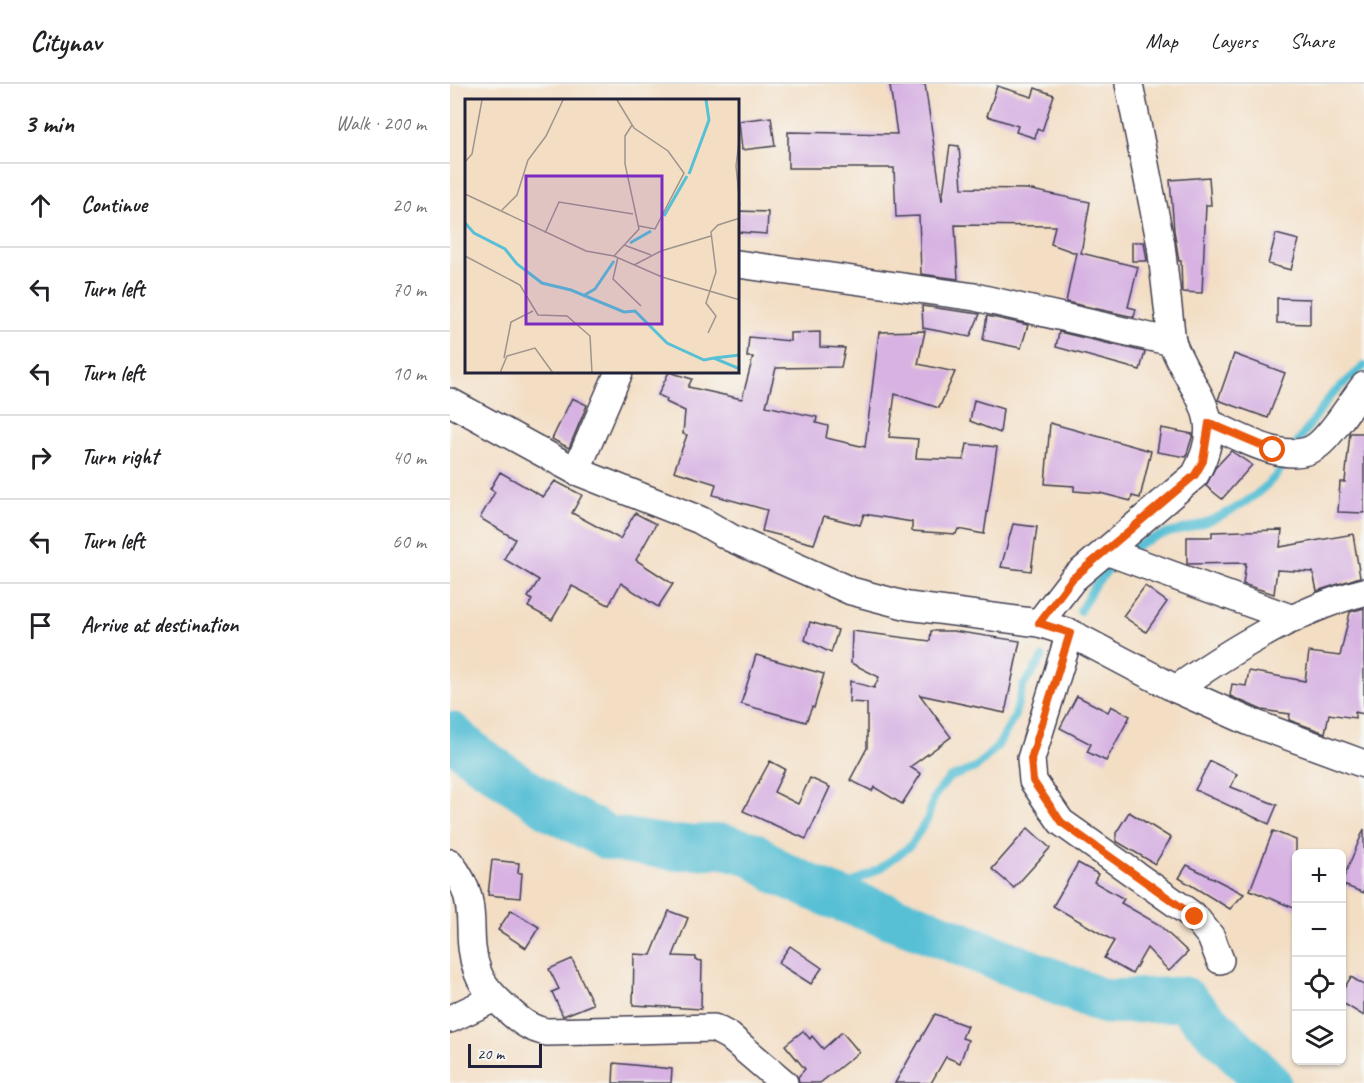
<!DOCTYPE html>
<html lang="en">
<head>
<meta charset="utf-8">
<style>
	body { margin:0; font-family:Caveat,sans-serif; background:#f2f2f2; color:#202124 }
	.controls { position:absolute; right:18px; bottom:18px; display:grid; overflow:hidden; border-radius:9px; box-shadow:0 2px 4px #0004 }
	.controls button { width:54px; height:54px; display:grid; place-items:center; padding:0; border:0; border-bottom:2px solid #e0e0e0; background:#fff; color:#202124; font:30px sans-serif }
	.scale { position:absolute; left:18px; bottom:15px; width:74px; box-sizing:border-box; padding-left:6px; border:3px solid #22223b; border-top:0; font-size:16px; line-height:21px; white-space:nowrap; color:#22223b; -webkit-text-stroke:4px #f6f6f2; paint-order:stroke }
	.stop { position:absolute; width:18px; height:18px; margin:-14px; border:4px solid #ea580c; border-radius:50%; background:#fff }
	.stop.end { background:#ea580c; border-color:#fff; box-shadow:0 2px 6px #0008 }
	.list { margin:0; padding:0; list-style:none }
	h2 { display:flex; justify-content:space-between; align-items:center; height:78px; margin:0; padding:0 24px; font-size:26px }
	h2 small { font-size:20px; font-weight:400; color:#757577 }
	.list li { display:grid; grid-template-columns:39px 1fr auto; gap:18px; align-items:center; box-sizing:border-box; height:84px; padding:0 24px; border-top:2px solid #e0e0e0 }
	.list b { display:block; font-size:22px; white-space:nowrap }
	.list em { font-size:20px; font-style:normal; color:#757577 }
	.icon { flex:none; width:33px; height:33px; fill:none; stroke:currentColor; stroke-width:2; stroke-linecap:round; stroke-linejoin:round }
	.map { position:relative; flex:none; width:914px; height:999px; overflow:hidden }
	header { display:flex; align-items:center; gap:36px; box-sizing:border-box; height:84px; padding:0 30px; background:#fff; border-bottom:2px solid #e0e0e0 }
	header strong { font-size:28px }
	nav { display:flex; gap:33px; margin-inline-start:auto; font-size:21px }
	main { display:flex }
	aside { flex:1; background:#fff }
	.map>svg:first-child { display:block }
	.lines { fill:none; stroke-linecap:round; stroke-linejoin:round }
	.stream { stroke:#58c0d5; stroke-width:8 }
	.river { stroke:#58c0d5; stroke-width:45 }
	.building { fill:#d7b2e2 }
	.street-casing { stroke:#413e50; stroke-width:30 }
	.street { stroke:#fff; stroke-width:27 }
	.route { stroke:#ea580c; stroke-width:8 }
	.inset-river { fill:none; stroke:#58c0d5; stroke-width:3 }
	.inset-road { fill:none; stroke:#9f938d; stroke-width:1.5 }
	.view { fill:#7b2cbf; fill-opacity:0.15; stroke:#7b2cbf; stroke-width:3 }
	.inset-edge { fill:none; stroke:#22223b; stroke-width:3 }
</style>
</head>
<body>
<header>
<strong>Citynav</strong>
<nav><a>Map</a><a>Layers</a><a>Share</a></nav>
</header>
<main>
<aside>
<h2>3 min<small>Walk · 200 m</small></h2>
<ul class="list">
<li><svg class="icon" aria-label="ahead" viewBox="0 0 24 24"><path d="M12 20V5M6 11l6-6 6 6"/></svg><div><b>Continue</b></div><em>20 m</em></li>
<li><svg class="icon" aria-label="left" viewBox="0 0 24 24"><path d="M17 20v-9H6M10 6l-5 5 5 5"/></svg><div><b>Turn left</b></div><em>70 m</em></li>
<li><svg class="icon" aria-label="left" viewBox="0 0 24 24"><path d="M17 20v-9H6M10 6l-5 5 5 5"/></svg><div><b>Turn left</b></div><em>10 m</em></li>
<li><svg class="icon" aria-label="right" viewBox="0 0 24 24"><path d="M7 20v-9h11M14 6l5 5-5 5"/></svg><div><b>Turn right</b></div><em>40 m</em></li>
<li><svg class="icon" aria-label="left" viewBox="0 0 24 24"><path d="M17 20v-9H6M10 6l-5 5 5 5"/></svg><div><b>Turn left</b></div><em>60 m</em></li>
<li><svg class="icon" aria-label="arrive" viewBox="0 0 24 24"><path d="M6 21V4h12l-3 4 3 4H6"/></svg><div><b>Arrive at destination</b></div></li>
</ul>
</aside>
<div class="map">
<svg width="914" height="999" viewBox="0 0 914 999">
	<rect width="100%" height="100%" fill="#f6f6f2"/>
	<filter id="ink" filterUnits="userSpaceOnUse"><feTurbulence type="fractalNoise" baseFrequency=".0167" numOctaves="2"/><feDisplacementMap in="SourceGraphic" scale="12" xChannelSelector="R" yChannelSelector="G"/><feConvolveMatrix kernelMatrix="1 2 1 2 8 2 1 2 1" color-interpolation-filters="sRGB"/></filter>
	<filter id="wash" filterUnits="userSpaceOnUse"><feTurbulence type="fractalNoise" baseFrequency=".008" numOctaves="4" result="noise"/><feDisplacementMap in="SourceGraphic" scale="24" xChannelSelector="R" yChannelSelector="G"/><feGaussianBlur stdDeviation="1.35" result="paint"/><feColorMatrix in="noise" values="0 0 0 0 0 0 0 0 0 0 0 0 0 0 0 0 0 1.4 0 .05"/><feComposite in="paint" operator="in"/></filter>
	<g filter="url(#wash)">
		<rect width="100%" height="100%" fill="#f3dec4"/>
		<g class="lines">
			<!-- stream -->
			<g class="stream">
				<polyline points="845,362 881,311 914,282"/>
				<path d="M678,468C703,448 733,448 761,436C791,424 824,402 839,372"/>
				<polyline points="630,527 644,502 663,481"/>
				<polyline points="379,811 429,785 460,762 478,734 484,713 499,694 525,684 547,663 564,634 573,602 593,573"/>
			</g>
			<!-- river -->
			<polyline class="river" points="0,650 25,672 104,726 159,754 223,764 273,762 303,770 328,788 379,811 472,844 655,918 734,915 819,999"/>
		</g>
		<g id="blocks">
			<!-- building -->
			<g class="building">
				<polygon points="475,0 492,117 500,61 509,62 512,104 577,105 640,118 631,169 688,183 678,223 686,225 684,233 616,218 626,169 601,160 605,142 505,141 508,195 471,190 469,132 446,133 444,84 338,84 338,48 447,50 440,2"/>
				<polygon points="547,2 582,13 585,4 604,11 592,47 587,45 585,54 566,48 568,42 537,32"/>
				<polygon points="321,33 325,62 292,66 289,37"/>
				<polygon points="759,93 761,121 756,121 752,209 732,208 731,177 729,177 724,146 720,96"/>
				<polygon points="288,127 318,128 317,150 288,148"/>
				<polygon points="826,150 849,156 841,186 818,180"/>
				<polygon points="682,158 694,158 697,177 682,177"/>
				<polygon points="827,214 860,215 860,240 827,239"/>
				<polygon points="472,222 522,229 530,230 520,253 473,244"/>
				<polygon points="537,232 578,241 571,264 533,256"/>
				<polygon points="475,247 468,280 505,288 489,324 445,310 439,353 468,355 466,374 514,376 517,360 547,363 534,450 508,445 506,450 462,447 462,438 414,430 410,441 374,432 364,460 312,447 317,426 263,411 266,400 224,387 237,351 233,350 235,327 216,318 217,315 208,311 219,288 242,295 238,303 292,315 303,273 297,273 299,253 340,257 340,249 370,248 370,263 395,264 391,283 326,284 316,322 367,333 366,339 378,342 376,354 415,363 429,248"/>
				<polygon points="609,248 695,268 690,286 606,263"/>
				<polygon points="784,270 835,289 818,334 768,316"/>
				<polygon points="122,314 137,321 119,364 102,355"/>
				<polygon points="524,316 553,325 550,349 520,337"/>
				<polygon points="600,339 701,367 690,414 682,412 681,417 650,409 624,407 624,402 595,400"/>
				<polygon points="711,344 743,350 736,373 707,368"/>
				<polygon points="900,349 914,349 914,429 888,428 890,398 895,398"/>
				<polygon points="781,367 802,381 772,415 756,402 765,384"/>
				<polygon points="50,388 93,413 105,397 132,411 122,429 170,455 185,429 206,440 186,476 223,500 208,523 171,499 159,521 122,502 102,536 78,523 82,516 78,513 89,496 54,475 65,455 30,434 45,408 40,405"/>
				<polygon points="563,440 587,443 581,487 551,483"/>
				<polygon points="832,446 830,463 903,450 910,493 867,507 863,488 827,486 824,510 793,500 796,479 737,480 737,453 762,453 762,448"/>
				<polygon points="695,502 717,518 696,548 673,532"/>
				<polygon points="914,524 914,630 905,628 905,634 879,630 875,649 839,636 840,630 812,626 780,612 782,600 796,602 799,587 855,597 859,568 890,572 900,528"/>
				<polygon points="360,538 388,546 381,569 355,556"/>
				<polygon points="402,547 480,557 481,547 503,547 570,557 555,629 470,611 501,653 460,683 471,690 452,720 424,703 422,707 400,696 417,664 417,619 399,618 400,597 424,604 429,593 401,579"/>
				<polygon points="306,571 374,590 364,624 362,623 356,638 291,620"/>
				<polygon points="627,612 658,628 661,622 680,632 656,677 637,668 641,660 610,644"/>
				<polygon points="320,677 335,685 324,708 348,720 360,694 380,703 356,755 293,727"/>
				<polygon points="760,677 787,690 781,703 827,721 819,740 745,706"/>
				<polygon points="679,728 721,754 705,780 666,757 666,749"/>
				<polygon points="578,744 600,764 564,804 542,785"/>
				<polygon points="914,745 914,809 891,800"/>
				<polygon points="823,747 846,756 846,825 800,806"/>
				<polygon points="42,776 69,779 68,789 72,789 70,814 38,811"/>
				<polygon points="628,779 648,790 644,798 674,815 671,819 708,840 738,868 719,887 697,864 682,890 654,874 664,857 603,822"/>
				<polygon points="737,781 794,810 780,825 729,794"/>
				<polygon points="61,826 89,843 76,864 48,846"/>
				<polygon points="219,827 238,834 223,872 246,873 246,876 252,877 251,925 183,921 184,870 201,871"/>
				<polygon points="340,862 372,884 361,900 328,879"/>
				<polygon points="122,875 143,920 113,932 102,908 109,905 99,885"/>
				<polygon points="901,893 914,901 914,932 891,918 891,909"/>
				<polygon points="485,930 517,942 512,954 518,956 510,979 496,973 481,999 445,999"/>
				<polygon points="353,947 360,955 362,952 373,965 392,948 409,968 370,999 349,999 348,993 355,985 335,961"/>
				<polygon points="164,979 222,985 221,999 163,999"/>
			</g>
		</g>
	</g>
	<g filter="url(#ink)">
		<use href="#blocks" fill-opacity="0" stroke="#413e50" stroke-width="1.5"/>
		<g class="lines">
			<defs>
				<g id="street">
					<polyline points="288,180 525,213 722,258"/>
					<polyline points="0,318 126,387 250,436 281,454 401,507 458,522 589,539 620,549 726,605 800,638 914,680"/>
					<path d="M759,339C786,351 840,384 868,361C884,348 901,319 914,302"/>
					<polyline points="126,387 169,288"/>
					<polyline points="656,467 843,535"/>
					<path d="M589,539L623,495L745,391C779,330 741,310 722,258L711,161L679,0"/>
					<polyline points="620,549 581,675 583,697 611,738 745,833 761,853 770,876"/>
					<path d="M726,605C780,567 849,524 914,508"/>
					<path d="M0,779C34,822 12,846 28,889C33,903 47,916 57,925C70,937 80,945 97,948L264,944L279,952L334,999"/>
					<polyline points="0,935 45,914"/>
				</g>
			</defs>
			<!-- street casing -->
			<use href="#street" class="street-casing"/>
			<!-- street -->
			<use href="#street" class="street"/>
		</g>
	</g>
	<g class="lines" filter="url(#ink)">
		<!-- route -->
		<polyline class="route" points="745,833 611,738 583,697 581,675 620,549 589,539 622,495 745,391 753,377 759,339 823,366"/>
	</g>
	<!-- overview -->
	<g transform="translate(15 15)">
		<rect width="274" height="274" fill="#f3dec4"/>
		<path class="inset-river" d="M224,75L244,21L241,1M199,117L222,77M0,124L9,134L40,150L52,165L77,184L106,191L159,213L170,212L202,244L239,261L249,259L275,270M165,144L186,132M118,197L130,190L149,162M249,259L275,256"/>
		<path class="inset-road" d="M152,1L169,29L203,52L219,74L190,130L174,127M275,34L271,67L275,107M0,63L7,55L17,1M0,95L121,152L149,157L197,178L275,201M37,111L52,96L63,61L81,37L98,1M80,134L94,103L168,115M159,146L186,156M0,157L55,186L73,216L102,217L125,237L127,274M149,157L174,130L160,65V37L167,26M153,158L148,180L176,207M169,166L196,152L246,137M243,234L251,217L241,204L251,173L246,133L253,126L275,119M39,259L46,223L68,212M35,274L42,257L70,249L88,274"/>
		<path class="view" d="M61,77H197V225H61Z"/>
		<rect width="274" height="274" class="inset-edge"/>
	</g>
</svg>
<div class="controls">
<button>+</button>
<button>−</button>
<button><svg class="icon" aria-label="locate" viewBox="0 0 24 24"><circle cx="12" cy="12" r="6"/><path d="M12 2v4M12 18v4M2 12h4M18 12h4"/></svg></button>
<button><svg class="icon" aria-label="layers" viewBox="0 0 24 24"><path d="M12 4l9 5-9 5-9-5zM3 14l9 5 9-5"/></svg></button>
</div>
<div class="scale">20 m</div>
<div class="stop" style="left:823px;top:366px"></div>
<div class="stop end" style="left:745px;top:833px"></div>
</div>
</main>
</body>
</html>
